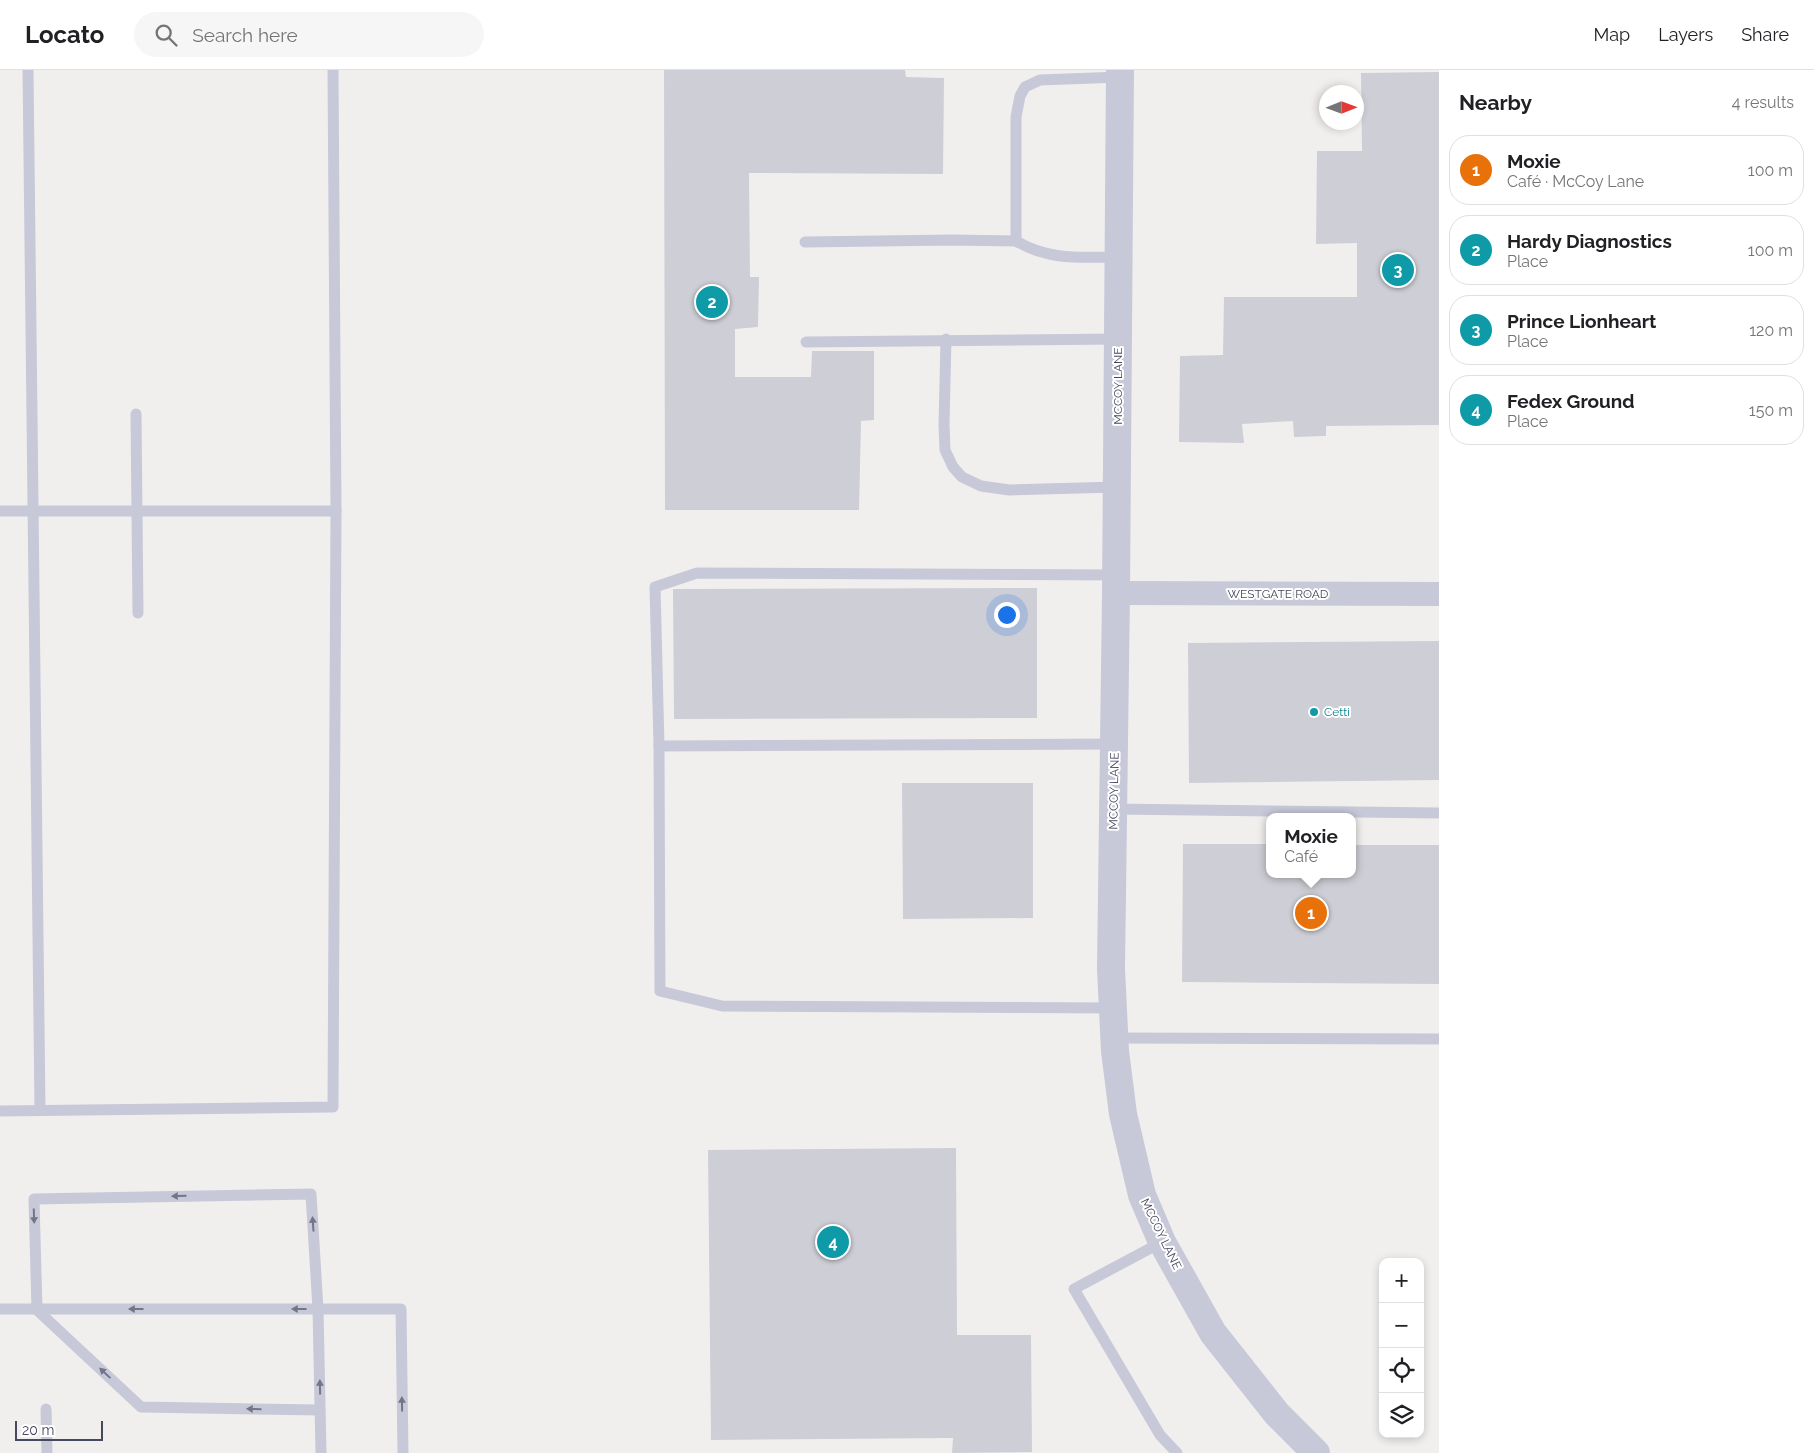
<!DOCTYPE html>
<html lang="en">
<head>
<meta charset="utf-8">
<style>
	body { margin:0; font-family:Raleway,sans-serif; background:#f6f6f6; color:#202124 }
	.controls { position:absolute; right:15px; bottom:15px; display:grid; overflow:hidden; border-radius:10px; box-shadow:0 2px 8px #0003 }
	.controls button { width:45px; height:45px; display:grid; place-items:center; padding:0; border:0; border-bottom:1px solid #e0e0e0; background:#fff; color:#202124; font:25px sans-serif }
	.compass { position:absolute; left:1319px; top:15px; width:45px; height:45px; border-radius:50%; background:#fff; box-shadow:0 2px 8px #0003; rotate:89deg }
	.scale { position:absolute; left:15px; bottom:12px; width:88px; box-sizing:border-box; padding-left:5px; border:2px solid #46485c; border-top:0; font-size:14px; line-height:18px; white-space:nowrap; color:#46485c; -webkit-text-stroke:4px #fff; paint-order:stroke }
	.you { position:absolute; left:1006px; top:544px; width:18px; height:18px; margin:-12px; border:4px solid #fff; border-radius:50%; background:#1a73e8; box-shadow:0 0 0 8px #1a73e833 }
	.badge { display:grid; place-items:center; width:32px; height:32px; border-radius:50%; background:#1718e2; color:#fff; font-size:16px; font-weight:700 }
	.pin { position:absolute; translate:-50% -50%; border:2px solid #fff; box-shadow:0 1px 5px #0006 }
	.popup { position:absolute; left:1266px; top:743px; width:90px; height:65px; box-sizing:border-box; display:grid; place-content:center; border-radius:10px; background:#fff; filter:drop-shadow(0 1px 4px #0005); font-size:16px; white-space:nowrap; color:#757577 }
	.popup b { font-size:19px; color:#202124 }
	.popup::after { content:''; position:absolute; left:50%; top:100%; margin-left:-10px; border:10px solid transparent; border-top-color:#fff }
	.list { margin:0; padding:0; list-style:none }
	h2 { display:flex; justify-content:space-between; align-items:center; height:65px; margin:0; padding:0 20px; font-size:21px }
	h2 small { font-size:16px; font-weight:400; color:#757577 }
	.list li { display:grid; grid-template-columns:32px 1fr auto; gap:15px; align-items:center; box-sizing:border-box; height:70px; margin:0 10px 10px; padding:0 10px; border:1px solid #e0e0e0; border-radius:20px }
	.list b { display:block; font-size:19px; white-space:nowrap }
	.list p { margin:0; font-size:16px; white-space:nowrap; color:#757577 }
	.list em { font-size:16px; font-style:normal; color:#757577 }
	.icon { flex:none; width:28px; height:28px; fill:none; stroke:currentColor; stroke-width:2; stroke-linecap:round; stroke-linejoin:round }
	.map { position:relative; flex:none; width:1439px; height:1383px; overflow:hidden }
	header { display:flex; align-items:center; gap:30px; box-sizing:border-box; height:70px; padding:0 25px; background:#fff; border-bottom:1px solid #e0e0e0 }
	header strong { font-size:24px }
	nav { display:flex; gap:28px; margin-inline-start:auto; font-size:18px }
	.search { width:350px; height:45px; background:#f6f6f6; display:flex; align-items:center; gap:12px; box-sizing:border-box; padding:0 18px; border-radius:28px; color:#757577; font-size:19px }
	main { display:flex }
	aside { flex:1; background:#fff }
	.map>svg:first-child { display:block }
	.building { fill:#ceced6 }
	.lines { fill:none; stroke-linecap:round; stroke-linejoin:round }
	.service { stroke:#c7c9d9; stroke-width:11 }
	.minor { stroke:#c7c9d9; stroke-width:24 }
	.tertiary { stroke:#c7c9d9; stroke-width:28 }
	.oneway { fill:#737588 }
	.culture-dot { fill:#0f9aa8; stroke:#fff; stroke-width:2 }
	.labels { text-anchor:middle; stroke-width:4; stroke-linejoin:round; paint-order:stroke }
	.street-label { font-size:12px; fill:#46485c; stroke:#fff }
	.culture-label { font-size:12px; fill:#0d838f; stroke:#fff; text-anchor:start }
</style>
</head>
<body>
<header>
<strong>Locato</strong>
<div class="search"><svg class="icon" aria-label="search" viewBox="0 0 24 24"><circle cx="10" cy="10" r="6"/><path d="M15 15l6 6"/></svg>Search here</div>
<nav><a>Map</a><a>Layers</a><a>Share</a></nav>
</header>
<main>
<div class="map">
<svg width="1439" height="1383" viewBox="0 0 1439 1383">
	<rect width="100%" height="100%" fill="#f1efee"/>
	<!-- building -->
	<g class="building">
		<polygon points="664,0 905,0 906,7 944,8 943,104 749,103 750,207 759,207 758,257 735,259 735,307 811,307 812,281 874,281 874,350 861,351 859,440 665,440"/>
		<polygon points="1439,2 1439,355 1326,356 1326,366 1294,367 1293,351 1242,354 1244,373 1179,372 1180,286 1223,285 1224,227 1357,227 1357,173 1316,174 1317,81 1362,81 1361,3"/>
		<polygon points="1037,518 1037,648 674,649 673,519"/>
		<polygon points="1439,571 1439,710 1189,713 1188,573"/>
		<polygon points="902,713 1033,713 1033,848 903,849"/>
		<polygon points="1183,774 1270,774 1270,804 1352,804 1352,775 1439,775 1439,914 1182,912"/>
		<polygon points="956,1078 957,1265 1031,1265 1032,1382 952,1383 953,1368 711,1370 708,1080"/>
	</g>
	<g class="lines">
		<!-- service -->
		<g class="service">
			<polyline points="28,0 40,1040"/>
			<path d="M1016,171C1049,191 1082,187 1119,187"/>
			<polyline points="805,172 952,170 1016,171 1016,47 1020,26 1025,17 1040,10 1120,7"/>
			<polyline points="946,269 944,355 945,380 953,397 962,407 981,416 1009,420 1117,417"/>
			<polyline points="806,272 1118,269"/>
			<polyline points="136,344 138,543"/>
			<polyline points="0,441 336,441"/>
			<polyline points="1114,674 659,676 655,517 697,503 1117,505"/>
			<polyline points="659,676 660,921 722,936 1113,938"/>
			<polyline points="1113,739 1439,743"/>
			<polyline points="1114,968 1439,969"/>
			<polyline points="0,1041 333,1037 336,441 333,0"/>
			<polyline points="1162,1172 1074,1219 1160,1365 1177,1383"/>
			<polyline points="0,1239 401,1239 403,1383"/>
			<polyline points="46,1339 47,1383"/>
			<polyline points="320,1340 141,1337 37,1240 34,1129 311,1124 318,1239 321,1383"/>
		</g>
		<!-- minor -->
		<polyline class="minor" points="1116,523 1439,524"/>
		<!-- tertiary -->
		<polyline class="tertiary" points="1120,0 1116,523 1111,899 1115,981 1123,1044 1142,1125 1162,1172 1213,1263 1277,1344 1316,1383"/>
	</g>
	<!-- one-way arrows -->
	<defs><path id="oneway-solid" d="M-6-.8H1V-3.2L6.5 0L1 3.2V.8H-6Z" transform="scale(1.25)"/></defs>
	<g class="oneway">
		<use href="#oneway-solid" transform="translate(179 1126) rotate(179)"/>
		<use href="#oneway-solid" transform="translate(34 1146) rotate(88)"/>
		<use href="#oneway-solid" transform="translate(313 1154) rotate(-94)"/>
		<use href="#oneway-solid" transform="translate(136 1239) rotate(180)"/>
		<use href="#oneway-solid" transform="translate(299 1239) rotate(180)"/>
		<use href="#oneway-solid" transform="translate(105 1303) rotate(-137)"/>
		<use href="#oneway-solid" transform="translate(320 1317) rotate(-91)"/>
		<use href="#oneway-solid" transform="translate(402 1334) rotate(-91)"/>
		<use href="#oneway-solid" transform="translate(254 1339) rotate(-179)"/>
	</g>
	<!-- markers -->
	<circle class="culture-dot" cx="1314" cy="642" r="5"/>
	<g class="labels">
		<!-- street labels -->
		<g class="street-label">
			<text transform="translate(1118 316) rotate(-90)" y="4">MCCOY LANE</text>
			<text x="1278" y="528">WESTGATE ROAD</text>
			<text transform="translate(1114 721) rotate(-89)" y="4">MCCOY LANE</text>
			<text transform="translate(1161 1164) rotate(64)" y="4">MCCOY LANE</text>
		</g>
		<!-- culture labels -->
		<g class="culture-label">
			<text x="1324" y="646">Cetti</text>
		</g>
	</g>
</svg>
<div class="controls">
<button>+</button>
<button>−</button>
<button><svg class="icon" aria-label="locate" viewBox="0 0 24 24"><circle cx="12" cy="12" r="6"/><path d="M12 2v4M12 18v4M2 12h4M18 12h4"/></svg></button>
<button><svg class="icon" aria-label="layers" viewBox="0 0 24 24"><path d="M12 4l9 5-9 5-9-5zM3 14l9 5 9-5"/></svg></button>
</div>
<svg class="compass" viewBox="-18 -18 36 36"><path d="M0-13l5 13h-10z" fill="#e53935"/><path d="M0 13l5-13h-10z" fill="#757577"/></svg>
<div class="scale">20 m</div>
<div class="you"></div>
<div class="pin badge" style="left:1311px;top:843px;background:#e8710a">1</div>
<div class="popup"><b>Moxie</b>Café</div>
<div class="pin badge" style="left:712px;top:232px;background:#0f9aa8">2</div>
<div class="pin badge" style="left:1398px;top:200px;background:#0f9aa8">3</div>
<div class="pin badge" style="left:833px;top:1172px;background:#0f9aa8">4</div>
</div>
<aside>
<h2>Nearby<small>4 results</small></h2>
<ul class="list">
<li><span class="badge" style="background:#e8710a">1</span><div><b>Moxie</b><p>Café · McCoy Lane</p></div><em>100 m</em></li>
<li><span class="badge" style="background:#0f9aa8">2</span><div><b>Hardy Diagnostics</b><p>Place</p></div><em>100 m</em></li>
<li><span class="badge" style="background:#0f9aa8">3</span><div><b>Prince Lionheart</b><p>Place</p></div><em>120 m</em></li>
<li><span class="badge" style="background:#0f9aa8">4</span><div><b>Fedex Ground</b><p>Place</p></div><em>150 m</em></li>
</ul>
</aside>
</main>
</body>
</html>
